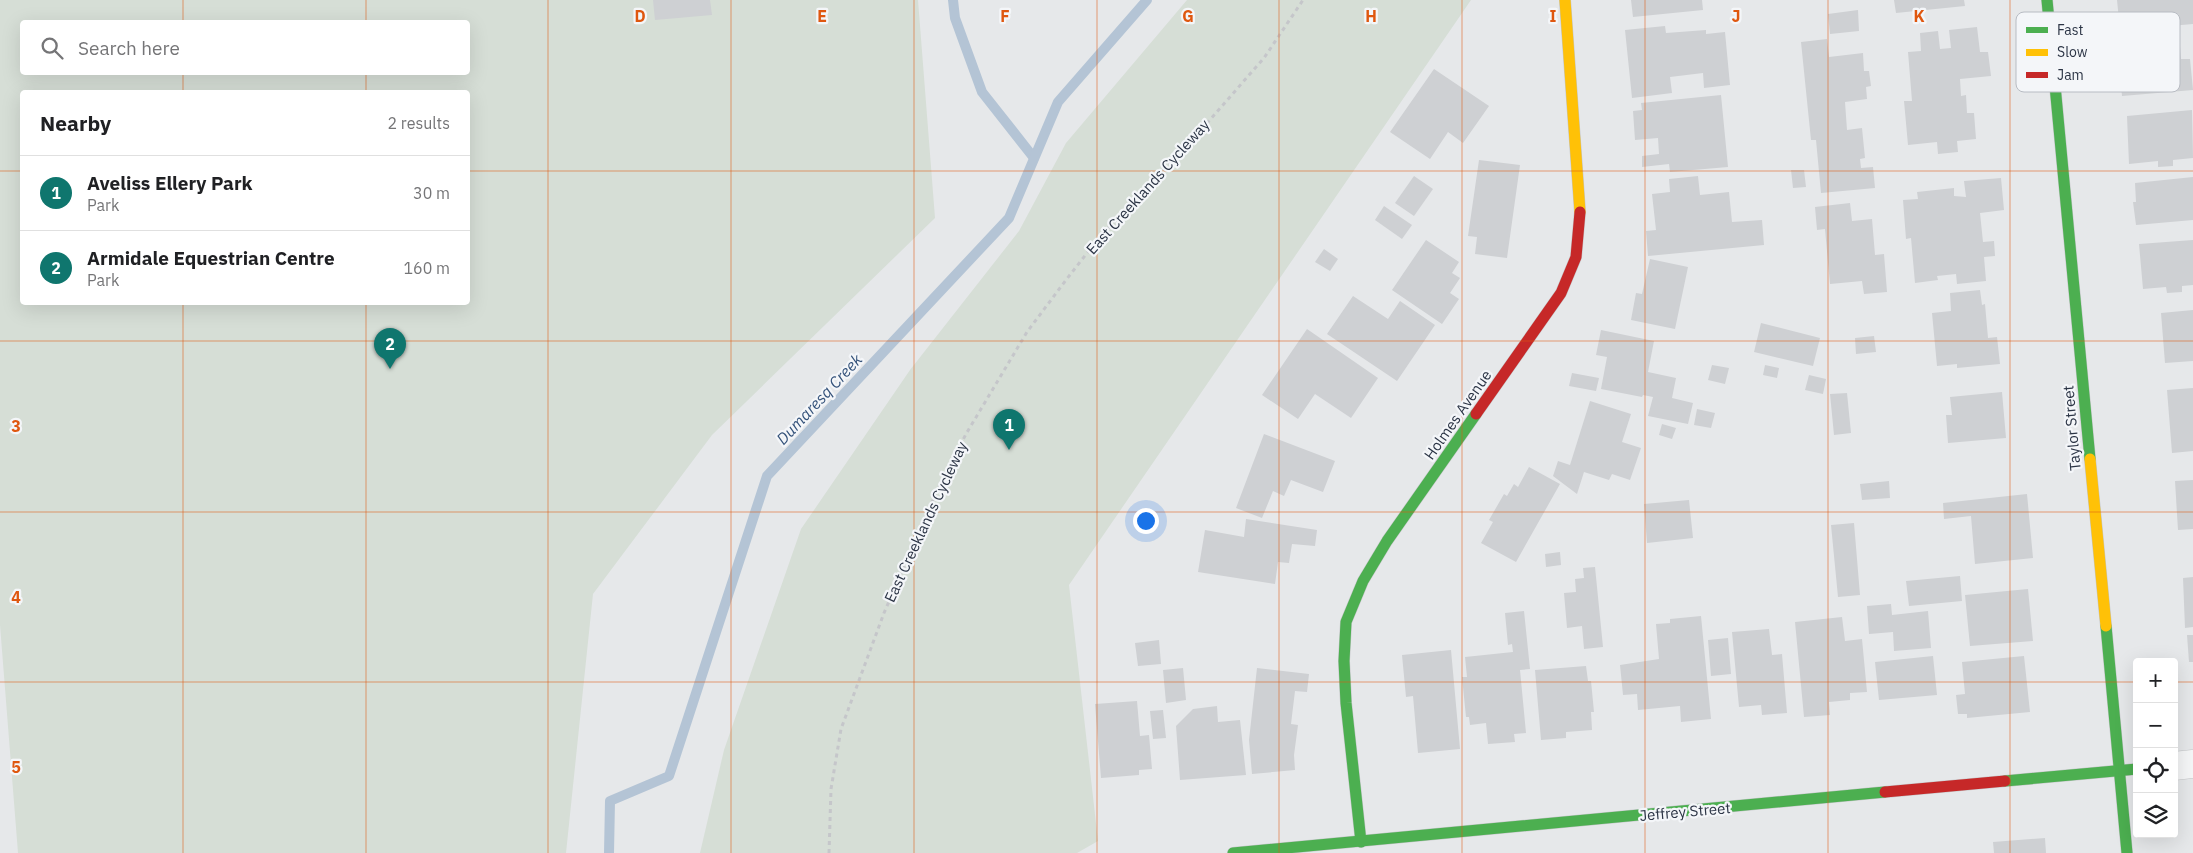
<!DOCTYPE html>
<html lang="en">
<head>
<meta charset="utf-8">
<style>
	body { margin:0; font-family:"IBM Plex Sans",sans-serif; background:#f6f6f6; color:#202124 }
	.controls { position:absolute; right:15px; bottom:15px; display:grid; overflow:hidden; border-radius:5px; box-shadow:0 5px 20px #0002 }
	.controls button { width:45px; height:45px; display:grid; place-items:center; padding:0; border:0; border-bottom:1px solid #e0e0e0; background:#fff; color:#202124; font:25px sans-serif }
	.you { position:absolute; left:1145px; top:520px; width:18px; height:18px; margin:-12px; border:4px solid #fff; border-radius:50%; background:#1a73e8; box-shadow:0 0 0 8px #1a73e833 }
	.badge { display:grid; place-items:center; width:32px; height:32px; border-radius:50%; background:#0f766e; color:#fff; font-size:16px; font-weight:700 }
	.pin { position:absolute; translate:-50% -41px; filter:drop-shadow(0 1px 2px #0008) }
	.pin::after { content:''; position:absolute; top:26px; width:18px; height:15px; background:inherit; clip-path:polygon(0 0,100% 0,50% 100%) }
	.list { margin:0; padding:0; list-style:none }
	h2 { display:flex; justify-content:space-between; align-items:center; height:65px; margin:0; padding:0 20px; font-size:21px }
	h2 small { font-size:16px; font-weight:400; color:#757577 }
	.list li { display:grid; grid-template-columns:32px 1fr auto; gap:15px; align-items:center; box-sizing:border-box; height:75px; padding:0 20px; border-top:1px solid #e0e0e0 }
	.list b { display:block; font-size:19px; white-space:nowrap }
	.list p { margin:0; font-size:16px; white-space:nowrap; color:#757577 }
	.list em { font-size:16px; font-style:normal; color:#757577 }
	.icon { flex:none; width:28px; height:28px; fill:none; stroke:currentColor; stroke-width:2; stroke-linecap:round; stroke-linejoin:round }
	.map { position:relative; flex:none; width:2193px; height:853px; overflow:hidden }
	.search { position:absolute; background:#fff; box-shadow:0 5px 20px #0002; left:20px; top:20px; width:450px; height:55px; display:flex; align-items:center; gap:12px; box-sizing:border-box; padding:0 18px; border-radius:5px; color:#757577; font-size:19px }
	.panel { position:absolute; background:#fff; box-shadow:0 5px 20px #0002; left:20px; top:90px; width:450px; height:215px; border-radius:5px }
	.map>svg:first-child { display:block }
	.green { fill:#d6ded6; fill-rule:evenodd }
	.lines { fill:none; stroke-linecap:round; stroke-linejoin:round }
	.stream { stroke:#b4c4d5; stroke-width:10 }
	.building { fill:#ced0d3 }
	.street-casing { stroke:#c4c6c8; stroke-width:29 }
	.fast-casing { stroke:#c4c6c8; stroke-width:12 }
	.slow-casing { stroke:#c4c6c8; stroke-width:12 }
	.jam-casing { stroke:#c4c6c8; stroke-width:12 }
	.path { stroke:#c5c6ca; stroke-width:3; stroke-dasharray:4 4; stroke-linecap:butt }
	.street { stroke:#f5f6f7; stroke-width:28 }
	.fast { stroke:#4caf50; stroke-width:11 }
	.slow { stroke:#ffc107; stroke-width:11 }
	.jam { stroke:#c62828; stroke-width:11 }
	.grid { fill:none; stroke:#df570f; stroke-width:1; stroke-opacity:0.55 }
	.labels { text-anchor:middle; stroke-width:4.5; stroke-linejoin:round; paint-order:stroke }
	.street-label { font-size:15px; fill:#2b3445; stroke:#f4f6f9 }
	.water-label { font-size:16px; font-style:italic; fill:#34527a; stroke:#f4f6f9 }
	.key { fill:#f4f6f9; stroke:#b8bcc3; stroke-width:1 }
	.key-label { font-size:14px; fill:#2b3445 }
	.grid-label { font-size:16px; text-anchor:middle; font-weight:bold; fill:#df570f; stroke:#f4f6f9; stroke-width:4.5; stroke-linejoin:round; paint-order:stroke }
</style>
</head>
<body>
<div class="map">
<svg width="2193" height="853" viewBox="0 0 2193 853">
	<rect width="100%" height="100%" fill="#e6e8ea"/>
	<!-- green -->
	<g class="green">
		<path d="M0,0H918L935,218L712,435L593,594L566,853H18L0,625ZM22,22H468V72H22ZM22,92H468V302H22Z"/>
		<polygon points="1187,0 1471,0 1069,585 1098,841 1077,853 700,853 724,750 801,529 910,370 1019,231 1066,143"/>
	</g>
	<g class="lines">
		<!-- stream -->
		<g class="stream">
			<polyline points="953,0 955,18 982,92 1034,158"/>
			<polyline points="609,853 610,801 669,776 767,476 1009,218 1058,102 1147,0"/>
		</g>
	</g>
	<!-- building -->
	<g class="building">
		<polygon points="653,0 710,0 712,15 655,20"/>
		<polygon points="1631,0 1702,0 1703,10 1633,17"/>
		<polygon points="1894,0 1964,0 1965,6 1896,13"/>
		<polygon points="2117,0 2193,0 2193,24 2159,27 2160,45 2128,48 2127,29 2120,30"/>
		<polygon points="1858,10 1859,31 1830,34 1828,14"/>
		<polygon points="1665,26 1666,33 1706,30 1706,34 1725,32 1730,85 1704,88 1703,73 1670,77 1672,93 1632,98 1625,30"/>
		<polygon points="1977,27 1980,52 1988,52 1991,76 1960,79 1961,96 1966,95 1967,113 1974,113 1976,139 1957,141 1958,152 1938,154 1937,142 1908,145 1904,101 1912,101 1908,52 1921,51 1920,33 1938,31 1940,49 1951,48 1949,30"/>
		<polygon points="1827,39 1829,57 1863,53 1864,71 1869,71 1871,86 1866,87 1867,99 1845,102 1847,130 1862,128 1865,158 1860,159 1861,168 1873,167 1875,188 1821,193 1816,140 1811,140 1801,42"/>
		<polygon points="2180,47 2181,59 2190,59 2193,90 2122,96 2120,75 2124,75 2122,52"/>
		<polygon points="1434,69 1489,106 1463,143 1448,132 1430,159 1390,132"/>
		<polygon points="1721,95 1728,167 1670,172 1669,164 1642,167 1642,156 1659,154 1658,138 1635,140 1633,111 1642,110 1641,103"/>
		<polygon points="2192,110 2193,158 2173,160 2173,166 2158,167 2158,161 2129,164 2127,116"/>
		<polygon points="1479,160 1520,165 1507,258 1475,254 1477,237 1468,236"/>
		<polygon points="1791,170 1804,170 1806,187 1793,188"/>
		<polygon points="1414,176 1433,189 1414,216 1395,203"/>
		<polygon points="1698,176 1700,195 1729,192 1732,222 1762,220 1764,245 1648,256 1646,231 1656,230 1652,194 1670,192 1669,179"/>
		<polygon points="2193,177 2193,220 2136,225 2133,202 2136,202 2135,183"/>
		<polygon points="2001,178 2004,210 1980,213 1983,242 1994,241 1995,256 1984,257 1986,281 1957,284 1956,274 1937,276 1938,280 1915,283 1911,238 1906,239 1903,200 1918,199 1917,192 1954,188 1954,196 1966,197 1964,181"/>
		<polygon points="1850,203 1852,221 1872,219 1875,255 1884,254 1887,292 1864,294 1862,281 1830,284 1825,229 1817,230 1815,207"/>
		<polygon points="1384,206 1412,225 1402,239 1375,220"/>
		<polygon points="1426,240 1459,262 1452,273 1460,278 1450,293 1459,299 1442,324 1392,290"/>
		<polygon points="2193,240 2193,285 2182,286 2182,292 2167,293 2166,287 2143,289 2139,244"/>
		<polygon points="1324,249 1338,259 1330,271 1315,262"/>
		<polygon points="1650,259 1688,267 1675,329 1631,320 1636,293 1642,294"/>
		<polygon points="1980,290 1982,305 1985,304 1988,338 1997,337 2000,364 1957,368 1957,364 1937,366 1932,313 1951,311 1950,293"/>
		<polygon points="1353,296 1388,319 1400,301 1435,325 1397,381 1327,334"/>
		<polygon points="2193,310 2193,361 2165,363 2161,313"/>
		<polygon points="1761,323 1820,338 1813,366 1754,352"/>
		<polygon points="1307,329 1378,378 1351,418 1315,394 1298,419 1262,395"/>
		<polygon points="1601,330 1654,341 1648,372 1676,378 1672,398 1693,403 1688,424 1648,416 1653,397 1643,395 1642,397 1601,389 1607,357 1596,355"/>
		<polygon points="1874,336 1876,352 1856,354 1855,338"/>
		<polygon points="1712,365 1729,368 1725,384 1708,380"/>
		<polygon points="1765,365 1779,368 1777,378 1763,375"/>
		<polygon points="1572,373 1599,378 1596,391 1569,386"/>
		<polygon points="1809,375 1826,379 1823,394 1805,390"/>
		<polygon points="2193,388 2193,451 2172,453 2167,390"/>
		<polygon points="2002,392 2006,438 1948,443 1946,415 1952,415 1950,397"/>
		<polygon points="1847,393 1851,433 1834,435 1830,394"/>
		<polygon points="1590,401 1631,414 1622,442 1641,448 1630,480 1612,474 1609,480 1584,472 1577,494 1553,476 1558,461 1570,465"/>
		<polygon points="1697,409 1715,413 1711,428 1694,425"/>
		<polygon points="1662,424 1676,428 1672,439 1659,435"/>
		<polygon points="1264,434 1335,461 1323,492 1291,480 1284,496 1273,491 1262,518 1236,508"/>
		<polygon points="1529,467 1560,484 1516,562 1481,543 1493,522 1489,520 1504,494 1507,496 1514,484 1518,487"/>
		<polygon points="2193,480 2193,529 2178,530 2175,481"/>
		<polygon points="1889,481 1890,498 1862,500 1860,484"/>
		<polygon points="2027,494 2033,558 1975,564 1971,516 1944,519 1943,503"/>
		<polygon points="1689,500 1693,538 1647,543 1644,504"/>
		<polygon points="1246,519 1317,530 1315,546 1292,544 1289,563 1278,562 1275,584 1198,572 1205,530 1244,537"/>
		<polygon points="1854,523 1860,595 1838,597 1831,525"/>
		<polygon points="1560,552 1561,565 1546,567 1545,554"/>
		<polygon points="1595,567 1603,647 1584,649 1582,626 1567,628 1564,593 1576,592 1575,579 1584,578 1583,568"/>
		<polygon points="1960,576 1962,601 1909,606 1906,581"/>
		<polygon points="2193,577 2193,627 2185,628 2183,578"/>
		<polygon points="2028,589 2033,641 1970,646 1965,595"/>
		<polygon points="1891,604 1892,615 1928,611 1931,648 1894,651 1893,632 1869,634 1867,606"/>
		<polygon points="1524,611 1530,669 1520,670 1526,733 1514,734 1515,742 1488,744 1486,723 1470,725 1469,717 1466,717 1462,677 1467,677 1465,657 1513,652 1512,644 1508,645 1505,613"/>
		<polygon points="1701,616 1711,719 1681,722 1680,706 1638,710 1637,694 1623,695 1620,665 1659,659 1656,624 1670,623 1670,619"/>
		<polygon points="1842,617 1845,641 1862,639 1867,692 1850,693 1850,700 1829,702 1830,715 1804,717 1795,622"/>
		<polygon points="1769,629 1772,655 1782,654 1787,713 1762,715 1761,705 1739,707 1732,632"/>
		<polygon points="2187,635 2193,635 2193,662 2189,662"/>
		<polygon points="1728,638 1731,674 1711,676 1708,640"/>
		<polygon points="1159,640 1161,664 1138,666 1135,643"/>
		<polygon points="1451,650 1460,749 1418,753 1413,696 1406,697 1402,655"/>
		<polygon points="1933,656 1937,695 1879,700 1875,662"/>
		<polygon points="2024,656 2030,712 1967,718 1967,714 1958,714 1956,695 1965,694 1962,662"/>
		<polygon points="1586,666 1588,681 1591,681 1594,712 1591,712 1592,730 1566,732 1566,738 1541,740 1535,670"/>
		<polygon points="1183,668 1186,700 1166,703 1163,670"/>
		<polygon points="1257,668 1309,674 1307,692 1295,691 1291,724 1298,725 1294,755 1295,770 1252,774 1249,740"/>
		<polygon points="1137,701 1140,736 1149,735 1152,769 1139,770 1139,775 1101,778 1095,704"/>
		<polygon points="1217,706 1218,722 1240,720 1246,775 1180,780 1176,726 1193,709"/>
		<polygon points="1163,710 1166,738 1153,739 1150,711"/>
		<polygon points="2045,838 2046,853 1994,853 1993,842"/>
	</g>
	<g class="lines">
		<defs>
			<polyline id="street" points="2174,766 2193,764"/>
			<g id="fast">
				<polyline points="2047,0 2090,459"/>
				<polyline points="2106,626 2127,853"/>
				<polyline points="2005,781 2137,769"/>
				<polyline points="1361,842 1346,703 1344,661 1346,622 1363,581 1387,541 1476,414"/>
				<polyline points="1233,853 1885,792"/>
			</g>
			<g id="slow">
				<polyline points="1565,0 1580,212"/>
				<polyline points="2090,459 2106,626"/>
			</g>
			<g id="jam">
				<polyline points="1476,414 1561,293 1576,257 1580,212"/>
				<polyline points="1885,792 2005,781"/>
			</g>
		</defs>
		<!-- street casing -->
		<use href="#street" class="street-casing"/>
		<!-- fast casing -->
		<use href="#fast" class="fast-casing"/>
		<!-- slow casing -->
		<use href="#slow" class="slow-casing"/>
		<!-- jam casing -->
		<use href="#jam" class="jam-casing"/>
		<!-- path -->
		<polyline class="path" points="829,853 831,789 841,729 884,613 936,493 966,434 1027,332 1066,280 1098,239 1201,130 1264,58 1303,0"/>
		<!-- street -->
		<use href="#street" class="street"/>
		<!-- fast -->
		<use href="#fast" class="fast"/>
		<!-- slow -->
		<use href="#slow" class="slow"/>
		<!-- jam -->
		<use href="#jam" class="jam"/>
	</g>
	<!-- grid -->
	<path class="grid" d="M183,0V22M366,0V22M548,0V853M731,0V853M914,0V853M1097,0V853M1279,0V853M1462,0V853M1645,0V853M1828,0V853M2010,0V853M183,72V92M366,72V92M0,171H22M468,171H2193M183,302V853M366,302V853M0,341H2193M0,512H2193M0,682H2137M2174,682H2193"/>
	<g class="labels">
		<!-- street labels -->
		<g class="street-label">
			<text transform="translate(1148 187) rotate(-48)" y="5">East Creeklands Cycleway</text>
			<text transform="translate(1458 415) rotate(-55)" y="5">Holmes Avenue</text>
			<text transform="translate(2072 428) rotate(-95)" y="5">Taylor Street</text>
			<text transform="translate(926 522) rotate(-65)" y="5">East Creeklands Cycleway</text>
			<text transform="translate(1685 812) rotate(-5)" y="5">Jeffrey Street</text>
		</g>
		<!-- water labels -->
		<g class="water-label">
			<text transform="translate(819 399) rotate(-47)" y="6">Dumaresq Creek</text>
		</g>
	</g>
	<!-- legend -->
	<rect x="2016" y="12" width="164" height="80" rx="8" class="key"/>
	<rect x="2026" y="27" width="22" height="6" fill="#4caf50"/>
	<rect x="2026" y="49" width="22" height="7" fill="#ffc107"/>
	<rect x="2026" y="72" width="22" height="6" fill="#c62828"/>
	<g class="key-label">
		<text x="2057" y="35">Fast</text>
		<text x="2057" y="57">Slow</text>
		<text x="2057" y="80">Jam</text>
	</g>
	<g class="grid-label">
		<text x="640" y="22">D</text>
		<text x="822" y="22">E</text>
		<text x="1005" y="22">F</text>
		<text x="1188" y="22">G</text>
		<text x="1371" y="22">H</text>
		<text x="1553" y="22">I</text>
		<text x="1736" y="22">J</text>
		<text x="1919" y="22">K</text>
		<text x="16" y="432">3</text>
		<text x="16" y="603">4</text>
		<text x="16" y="773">5</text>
	</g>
</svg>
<div class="controls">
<button>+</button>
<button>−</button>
<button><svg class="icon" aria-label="locate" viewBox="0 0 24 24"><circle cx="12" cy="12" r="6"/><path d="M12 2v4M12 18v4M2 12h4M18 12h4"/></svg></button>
<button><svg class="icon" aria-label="layers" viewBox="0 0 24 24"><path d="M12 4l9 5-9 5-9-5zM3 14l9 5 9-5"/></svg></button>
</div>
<div class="you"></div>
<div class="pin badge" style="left:1009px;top:450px">1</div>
<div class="pin badge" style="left:390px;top:369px">2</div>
<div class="search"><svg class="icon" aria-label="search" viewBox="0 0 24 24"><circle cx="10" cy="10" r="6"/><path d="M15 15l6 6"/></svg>Search here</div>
<section class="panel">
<h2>Nearby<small>2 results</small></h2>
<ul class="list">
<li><span class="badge">1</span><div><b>Aveliss Ellery Park</b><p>Park</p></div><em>30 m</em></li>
<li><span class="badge">2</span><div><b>Armidale Equestrian Centre</b><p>Park</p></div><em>160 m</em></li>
</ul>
</section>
</div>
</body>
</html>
